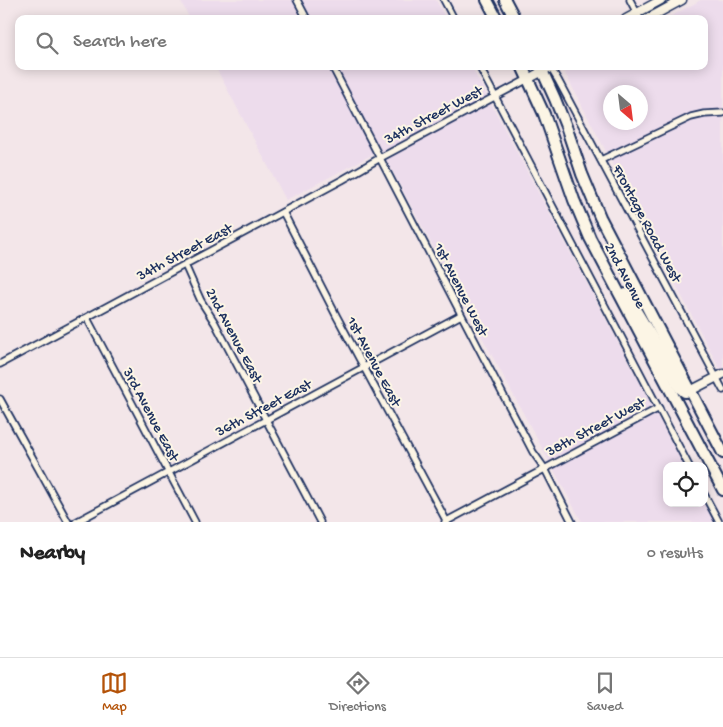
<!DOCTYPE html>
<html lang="en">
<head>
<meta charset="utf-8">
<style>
	body { margin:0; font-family:"Gochi Hand",sans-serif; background:#f2f2f2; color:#222 }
	.controls { position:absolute; right:15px; bottom:15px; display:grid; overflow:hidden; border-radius:10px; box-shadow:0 2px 12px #0003 }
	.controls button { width:45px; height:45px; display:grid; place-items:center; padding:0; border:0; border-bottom:1px solid #e0e0e0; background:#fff; color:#222; font:25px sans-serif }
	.compass { position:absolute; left:603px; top:85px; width:45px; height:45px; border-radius:50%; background:#fff; box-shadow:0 2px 12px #0003; rotate:152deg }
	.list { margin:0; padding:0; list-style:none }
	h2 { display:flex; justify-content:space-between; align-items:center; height:65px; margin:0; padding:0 20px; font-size:21px }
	h2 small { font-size:16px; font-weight:400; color:#767676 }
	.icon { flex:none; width:28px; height:28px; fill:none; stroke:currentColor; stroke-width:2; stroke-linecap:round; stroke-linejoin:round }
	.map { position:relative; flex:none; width:723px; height:522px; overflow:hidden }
	.search { position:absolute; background:#fff; box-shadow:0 2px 12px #0003; left:15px; right:15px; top:15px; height:55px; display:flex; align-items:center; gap:12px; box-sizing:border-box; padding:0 18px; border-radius:10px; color:#767676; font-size:19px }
	.sheet { height:135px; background:#fff }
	nav { display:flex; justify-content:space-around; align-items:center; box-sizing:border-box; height:70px; border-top:1px solid #e0e0e0; background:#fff; font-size:14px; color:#767676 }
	nav a { display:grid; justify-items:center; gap:2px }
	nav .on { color:#b45309 }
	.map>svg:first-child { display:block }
	.built { fill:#eddcec; fill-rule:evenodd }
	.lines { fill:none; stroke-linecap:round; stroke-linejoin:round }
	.minor-casing { stroke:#1b2f5e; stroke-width:9 }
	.tertiary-casing { stroke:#1b2f5e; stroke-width:11 }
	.trunk-casing { stroke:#1b2f5e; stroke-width:14 }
	.minor { stroke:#fcf5e5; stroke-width:5.5 }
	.tertiary { stroke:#fcf5e5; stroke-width:8 }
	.trunk { stroke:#fcf5e5; stroke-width:10 }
	.labels { text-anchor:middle; stroke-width:4; stroke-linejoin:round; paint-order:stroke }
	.street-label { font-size:15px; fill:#1b2f5e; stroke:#fcf5e5 }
</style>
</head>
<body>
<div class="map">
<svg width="723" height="522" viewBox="0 0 723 522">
	<rect width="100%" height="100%" fill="#f3e6e9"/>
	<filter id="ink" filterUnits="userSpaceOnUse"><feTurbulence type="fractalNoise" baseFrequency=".02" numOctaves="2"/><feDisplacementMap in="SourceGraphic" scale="10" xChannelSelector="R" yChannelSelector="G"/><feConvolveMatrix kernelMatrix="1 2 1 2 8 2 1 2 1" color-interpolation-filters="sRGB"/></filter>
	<g filter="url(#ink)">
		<!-- built -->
		<g class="built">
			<polygon points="180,0 436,0 446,19 190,19"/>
			<path d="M701,0H723V375L565,73L576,66H704V19H666ZM610,92H640V122H610Z"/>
			<polygon points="215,66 471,66 684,466 667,466 667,503 704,503 714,522 582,522 381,150 286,200"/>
		</g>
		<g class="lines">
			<defs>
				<g id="minor">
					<polyline points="297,0 307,19"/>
					<polyline points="444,0 454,19"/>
					<polyline points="630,0 640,19"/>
					<polyline points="332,66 486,362 533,452 545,469 572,522"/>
					<polyline points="479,66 689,466"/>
					<polyline points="550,67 558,80 723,390"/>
					<polyline points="601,160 691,117 704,114 723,113"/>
					<polyline points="283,212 337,317 447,522"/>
					<polyline points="185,265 201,301 215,323 320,522"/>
					<polyline points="87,318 195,522"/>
					<polyline points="0,364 342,180 380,158 528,79"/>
					<polyline points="0,399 68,522"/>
					<polyline points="704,494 719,522"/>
					<polyline points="76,522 461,315"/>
					<polyline points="445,522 659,408"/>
				</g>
				<g id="tertiary">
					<polyline points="626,19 661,0"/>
					<polyline points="647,19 682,0"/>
					<polyline points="528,79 552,66"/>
					<polyline points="690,391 723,374"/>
				</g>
				<g id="trunk">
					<polyline points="487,0 497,19"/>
					<polyline points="505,0 515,19"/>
					<polyline points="522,66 544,114 574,200 590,238 723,490"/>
					<polyline points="540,66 555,99 567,129 582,174 600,217 723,453"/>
					<polyline points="626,294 653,339 680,388 685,392 690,391"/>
				</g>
			</defs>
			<!-- minor casing -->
			<use href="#minor" class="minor-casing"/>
			<!-- tertiary casing -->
			<use href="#tertiary" class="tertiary-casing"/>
			<!-- trunk casing -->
			<use href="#trunk" class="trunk-casing"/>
			<!-- minor -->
			<use href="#minor" class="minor"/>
			<!-- tertiary -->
			<use href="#tertiary" class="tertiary"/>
			<!-- trunk -->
			<use href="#trunk" class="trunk"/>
		</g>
	</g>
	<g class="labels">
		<!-- street labels -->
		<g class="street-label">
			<text transform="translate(433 114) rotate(-28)" y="5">34th Street West</text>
			<text transform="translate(648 223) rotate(62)" y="5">Frontage Road West</text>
			<text transform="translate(184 251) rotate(-28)" y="5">34th Street East</text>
			<text transform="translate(626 275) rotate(62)" y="5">2nd Avenue</text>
			<text transform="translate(462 289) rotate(63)" y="5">1st Avenue West</text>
			<text transform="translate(235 335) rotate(62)" y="5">2nd Avenue East</text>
			<text transform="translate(375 361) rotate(62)" y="5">1st Avenue East</text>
			<text transform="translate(263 407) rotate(-28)" y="5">36th Street East</text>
			<text transform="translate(152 414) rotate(62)" y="5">3rd Avenue East</text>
			<text transform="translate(595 426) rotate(-28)" y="5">38th Street West</text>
		</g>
	</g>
</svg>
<div class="controls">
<button><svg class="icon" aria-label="locate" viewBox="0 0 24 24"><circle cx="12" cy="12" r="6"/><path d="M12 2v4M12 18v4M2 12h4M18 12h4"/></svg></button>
</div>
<svg class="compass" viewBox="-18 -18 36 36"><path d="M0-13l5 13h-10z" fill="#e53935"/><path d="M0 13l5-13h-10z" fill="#767676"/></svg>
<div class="search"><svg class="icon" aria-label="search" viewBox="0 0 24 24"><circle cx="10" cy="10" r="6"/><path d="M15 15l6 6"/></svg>Search here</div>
</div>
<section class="sheet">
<h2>Nearby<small>0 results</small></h2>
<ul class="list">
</ul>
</section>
<nav>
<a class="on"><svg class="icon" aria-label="map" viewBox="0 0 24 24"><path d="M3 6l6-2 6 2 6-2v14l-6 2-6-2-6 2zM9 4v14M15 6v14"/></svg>Map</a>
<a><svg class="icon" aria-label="directions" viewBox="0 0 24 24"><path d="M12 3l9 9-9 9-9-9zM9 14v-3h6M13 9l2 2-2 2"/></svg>Directions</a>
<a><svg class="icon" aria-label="saved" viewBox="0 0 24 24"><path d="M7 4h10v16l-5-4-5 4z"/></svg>Saved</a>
</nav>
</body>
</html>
